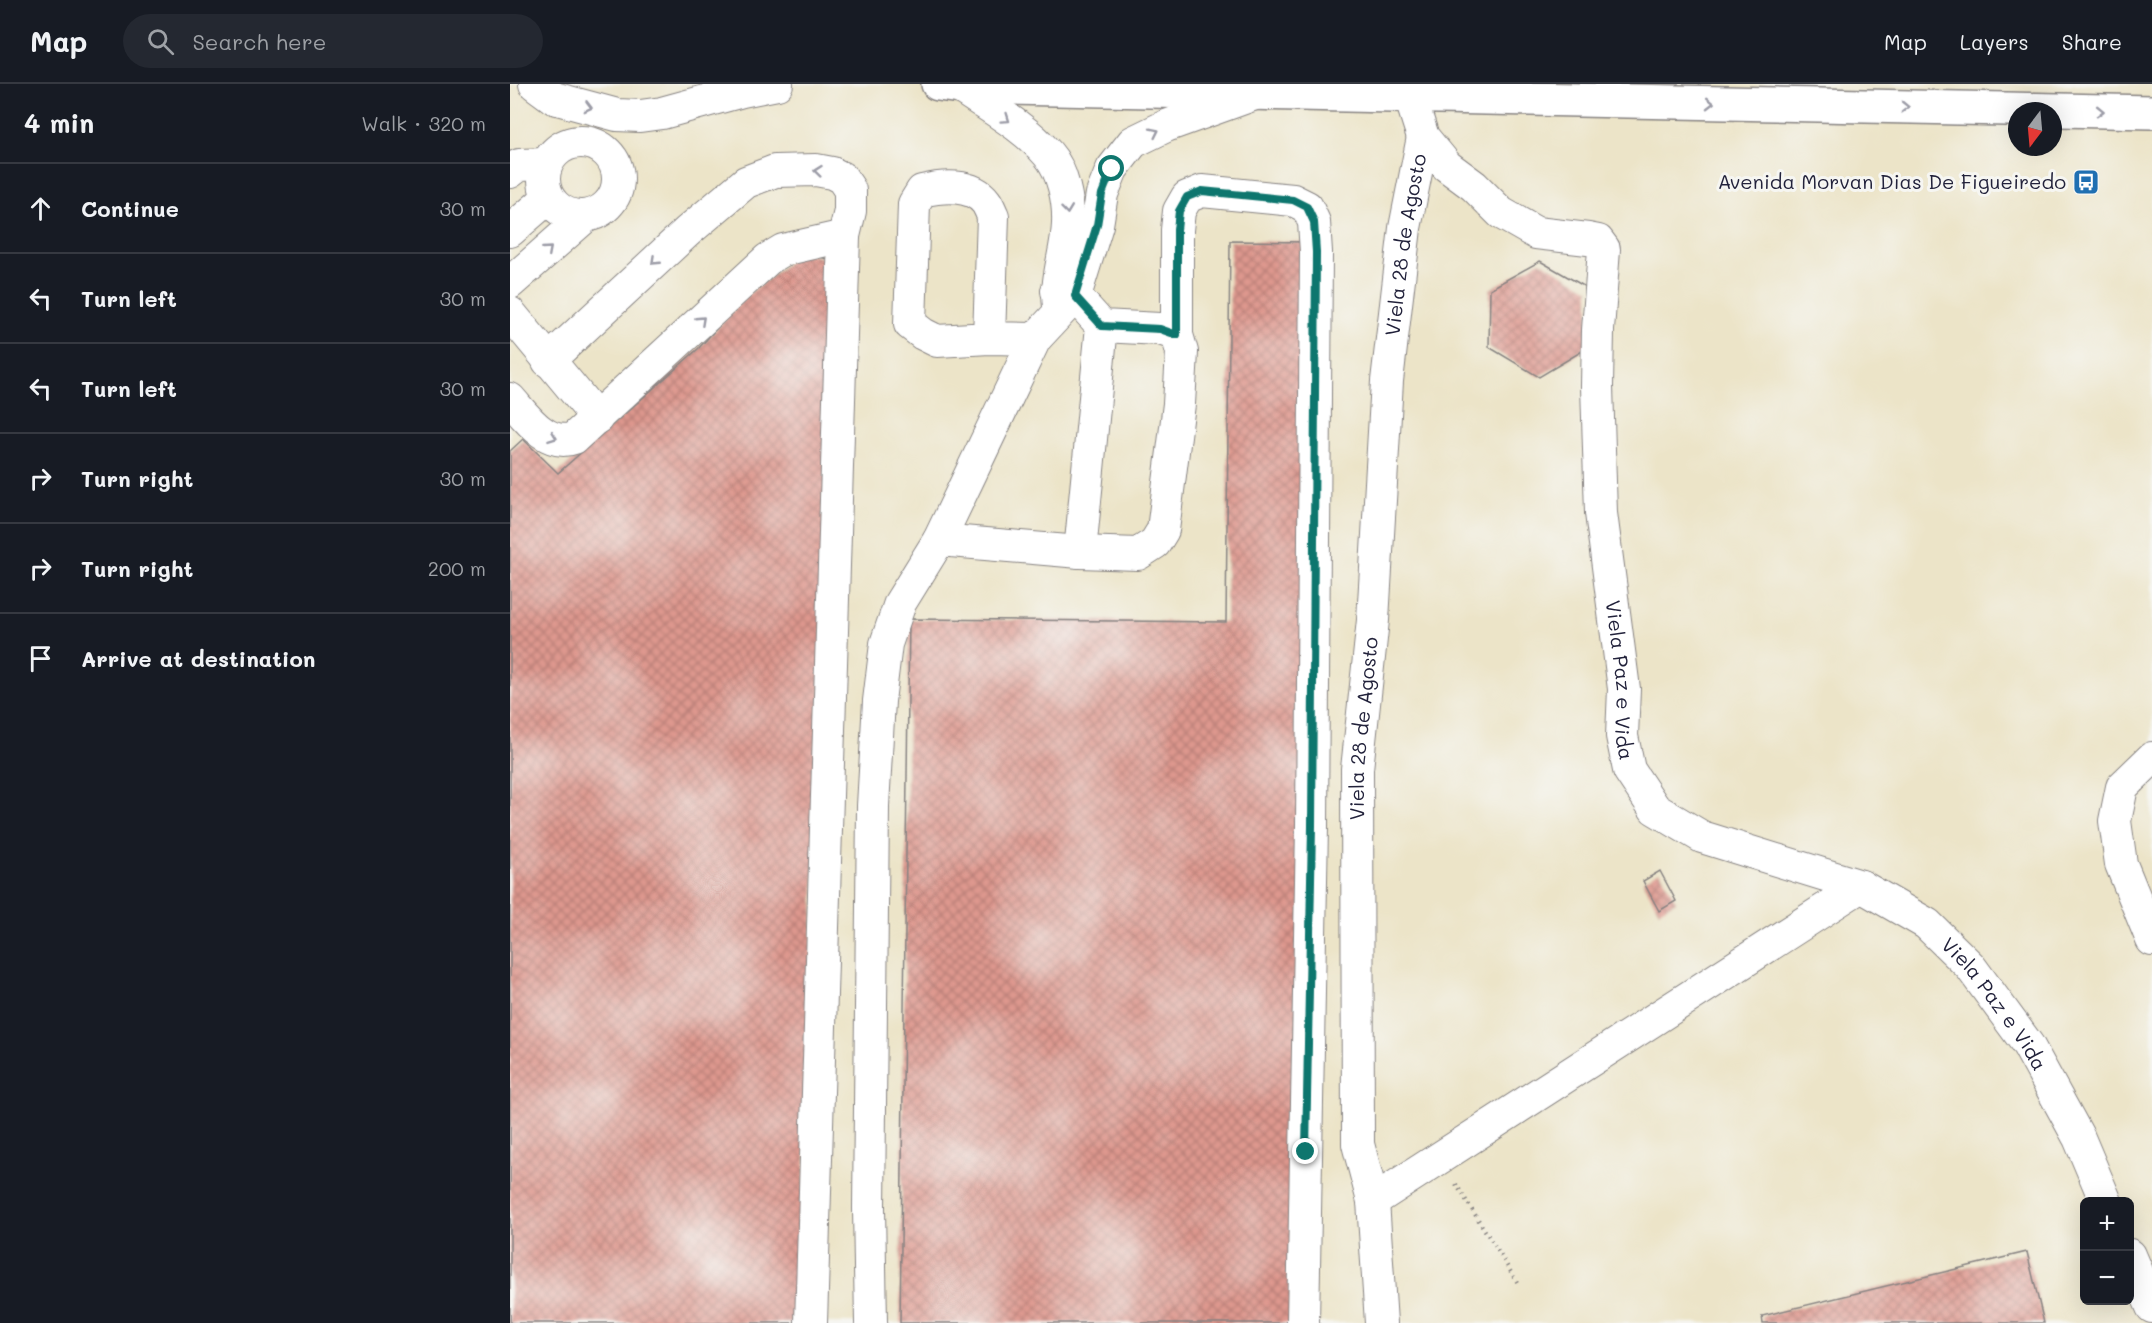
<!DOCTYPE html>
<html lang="en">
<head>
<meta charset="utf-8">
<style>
	body { margin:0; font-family:Mali,sans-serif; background:#242831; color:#f1f3f6 }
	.controls { position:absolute; right:18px; bottom:18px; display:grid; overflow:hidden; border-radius:9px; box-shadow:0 6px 24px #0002 }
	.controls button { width:54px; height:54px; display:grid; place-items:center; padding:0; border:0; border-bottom:2px solid #363941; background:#171b24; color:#f1f3f6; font:30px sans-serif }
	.compass { position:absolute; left:1498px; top:18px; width:54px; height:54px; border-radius:50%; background:#171b24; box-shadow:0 6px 24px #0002; rotate:196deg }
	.stop { position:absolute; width:18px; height:18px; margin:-14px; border:4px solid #0f766e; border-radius:50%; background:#fff }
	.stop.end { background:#0f766e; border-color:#fff; box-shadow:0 2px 6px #0008 }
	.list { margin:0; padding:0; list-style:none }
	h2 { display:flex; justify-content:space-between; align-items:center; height:78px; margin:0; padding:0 24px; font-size:26px }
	h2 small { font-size:20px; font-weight:400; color:#9ea1a6 }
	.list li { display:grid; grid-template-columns:39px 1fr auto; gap:18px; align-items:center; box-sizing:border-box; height:90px; padding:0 24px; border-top:2px solid #363941 }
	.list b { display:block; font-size:22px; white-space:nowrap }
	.list em { font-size:20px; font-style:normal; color:#9ea1a6 }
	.icon { flex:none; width:33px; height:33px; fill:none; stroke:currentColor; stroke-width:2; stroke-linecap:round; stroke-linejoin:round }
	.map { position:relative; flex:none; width:1642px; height:1239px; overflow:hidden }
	header { display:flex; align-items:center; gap:36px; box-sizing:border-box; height:84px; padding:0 30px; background:#171b24; border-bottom:2px solid #363941 }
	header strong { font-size:28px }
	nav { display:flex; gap:33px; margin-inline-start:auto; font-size:21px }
	.search { width:420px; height:54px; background:#242831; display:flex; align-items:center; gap:15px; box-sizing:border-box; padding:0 21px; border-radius:33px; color:#9ea1a6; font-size:22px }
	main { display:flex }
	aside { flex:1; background:#171b24 }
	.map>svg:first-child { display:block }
	.building { fill:url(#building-cross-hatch) }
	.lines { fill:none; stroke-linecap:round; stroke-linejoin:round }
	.minor-casing { stroke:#878382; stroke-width:34 }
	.highway-casing { stroke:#878382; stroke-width:36 }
	.path { stroke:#878382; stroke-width:4; stroke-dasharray:1.5 4.5; stroke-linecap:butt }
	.minor { stroke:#fff; stroke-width:32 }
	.highway { stroke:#fff; stroke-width:33 }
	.oneway { stroke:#9c9ca7 }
	.route { stroke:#0f766e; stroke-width:8 }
	.labels { text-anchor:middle; stroke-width:6; stroke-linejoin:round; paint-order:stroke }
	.poi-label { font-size:20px; fill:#22223b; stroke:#f6f6f2; text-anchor:end }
	.street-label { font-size:20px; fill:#22223b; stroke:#f6f6f2 }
</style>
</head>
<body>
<header>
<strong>Map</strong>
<div class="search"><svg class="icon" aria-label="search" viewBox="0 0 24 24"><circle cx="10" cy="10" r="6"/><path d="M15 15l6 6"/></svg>Search here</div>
<nav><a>Map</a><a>Layers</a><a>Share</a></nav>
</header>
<main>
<aside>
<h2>4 min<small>Walk · 320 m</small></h2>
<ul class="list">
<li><svg class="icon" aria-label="ahead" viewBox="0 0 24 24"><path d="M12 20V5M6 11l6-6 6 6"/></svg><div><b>Continue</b></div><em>30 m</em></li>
<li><svg class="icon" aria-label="left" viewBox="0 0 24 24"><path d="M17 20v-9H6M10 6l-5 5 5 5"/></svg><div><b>Turn left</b></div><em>30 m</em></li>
<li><svg class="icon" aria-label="left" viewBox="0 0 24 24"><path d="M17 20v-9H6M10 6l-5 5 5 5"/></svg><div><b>Turn left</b></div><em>30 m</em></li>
<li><svg class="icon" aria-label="right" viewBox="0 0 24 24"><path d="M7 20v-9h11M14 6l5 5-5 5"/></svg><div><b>Turn right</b></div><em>30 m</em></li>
<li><svg class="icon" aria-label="right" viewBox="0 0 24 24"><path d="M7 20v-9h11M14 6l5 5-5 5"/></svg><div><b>Turn right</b></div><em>200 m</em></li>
<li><svg class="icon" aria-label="arrive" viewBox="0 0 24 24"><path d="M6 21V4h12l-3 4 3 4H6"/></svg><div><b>Arrive at destination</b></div></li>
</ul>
</aside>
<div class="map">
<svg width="1642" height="1239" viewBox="0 0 1642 1239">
	<defs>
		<pattern id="building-cross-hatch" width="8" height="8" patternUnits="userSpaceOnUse" patternTransform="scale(1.5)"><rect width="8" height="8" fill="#de988e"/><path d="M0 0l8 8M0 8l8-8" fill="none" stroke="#b47c75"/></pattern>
	</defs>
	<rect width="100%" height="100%" fill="#f6f6f2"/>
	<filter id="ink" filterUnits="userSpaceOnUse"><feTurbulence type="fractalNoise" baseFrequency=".0167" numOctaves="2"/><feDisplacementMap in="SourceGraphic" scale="12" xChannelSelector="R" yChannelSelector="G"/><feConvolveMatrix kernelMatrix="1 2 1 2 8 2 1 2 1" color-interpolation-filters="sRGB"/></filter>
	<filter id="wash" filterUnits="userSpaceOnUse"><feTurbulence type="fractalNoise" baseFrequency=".008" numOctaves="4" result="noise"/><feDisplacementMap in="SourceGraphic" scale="24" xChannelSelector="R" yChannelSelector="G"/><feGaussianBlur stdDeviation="1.35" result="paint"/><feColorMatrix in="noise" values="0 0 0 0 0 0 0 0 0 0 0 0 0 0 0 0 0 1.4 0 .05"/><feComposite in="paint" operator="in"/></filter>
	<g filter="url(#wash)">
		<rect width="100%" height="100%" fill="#ece4c8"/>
		<g id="blocks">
			<!-- building -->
			<g class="building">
				<polygon points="720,157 801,158 791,1239 390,1239 399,535 716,538"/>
				<polygon points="291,168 325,177 290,1239 0,1239 0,367 13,355 48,389 188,265 236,212"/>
				<polygon points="1030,177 1079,205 1079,263 1029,293 979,263 980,205"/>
				<polygon points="1150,787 1166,817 1149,827 1133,797"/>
				<polygon points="1517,1168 1534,1239 1253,1239 1252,1232"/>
			</g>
		</g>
	</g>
	<g filter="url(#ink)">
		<use href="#blocks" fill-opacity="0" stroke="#878382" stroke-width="1.5"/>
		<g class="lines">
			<defs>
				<g id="minor">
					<polyline points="25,0 44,14 107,31 130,32 152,29 232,7 267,0"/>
					<path d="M450,3C479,23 515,43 538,70C553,87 559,118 558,140C557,168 545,195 549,222"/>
					<path id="s1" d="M900,12L913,53L937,82L964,102L991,129L1026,149L1078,155L1088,157L1094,165L1088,246L1087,302L1091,429L1114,605L1112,652L1119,686L1145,725L1192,753L1351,802L1417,840L1460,882L1518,961L1569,1054L1596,1118"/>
					<circle cx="71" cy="95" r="37"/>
					<polyline points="0,88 9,81 36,80"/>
					<polyline points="0,147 38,114"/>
					<polyline points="0,199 76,132"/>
					<polyline points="0,229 87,334"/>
					<polyline points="667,251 667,146 669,127 677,113 692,107 783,116 797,123 804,138 806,168 802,742 793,1239"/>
					<path d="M479,254L483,132C481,128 479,122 476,118C462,99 432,102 412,107L404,120L400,240L413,250L427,257L479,254L525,255"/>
					<path d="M0,315C16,333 37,364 64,354L258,175L273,166L334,152L340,127V106L332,94L322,89L306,86L265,87L236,98L178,147L38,277"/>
					<polyline points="429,456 570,468 628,470 645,459 653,446 669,320 672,268 667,251 650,245 592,242 565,212 547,207"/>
					<polyline points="570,468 592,242"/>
					<polyline points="1642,674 1612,703 1605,737 1611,780 1642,856"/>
					<polyline points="863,1117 1351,802"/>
					<polyline points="1620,1171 1642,1223"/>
					<polyline points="301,1239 334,152"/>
					<polyline points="361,1239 359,1124 363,722 369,617 376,560 390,519 429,456 525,255 565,212 587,141 592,110 602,85 623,58 656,42 745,10"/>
					<path id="s2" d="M871,1239L863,1117L848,1060L847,685L863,536L877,297L895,144L913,53"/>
				</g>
				<polyline id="highway" points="428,0 450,3 1642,28"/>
			</defs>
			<!-- minor casing -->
			<use href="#minor" class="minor-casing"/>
			<!-- highway casing -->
			<use href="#highway" class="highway-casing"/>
			<!-- path -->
			<polyline class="path" points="946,1100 1009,1201"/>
			<!-- minor -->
			<use href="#minor" class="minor"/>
			<!-- highway -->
			<use href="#highway" class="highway"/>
		</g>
		<!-- one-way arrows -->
		<defs><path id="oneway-chevron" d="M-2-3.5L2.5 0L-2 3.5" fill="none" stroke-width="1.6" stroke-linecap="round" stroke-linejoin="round" transform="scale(1.5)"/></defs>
		<g class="oneway">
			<use href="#oneway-chevron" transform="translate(1200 19) rotate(1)"/>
			<use href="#oneway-chevron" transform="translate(78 23) rotate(15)"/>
			<use href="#oneway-chevron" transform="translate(1395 23) rotate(1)"/>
			<use href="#oneway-chevron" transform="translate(1590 27) rotate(1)"/>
			<use href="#oneway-chevron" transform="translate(496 35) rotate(35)"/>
			<use href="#oneway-chevron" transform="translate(645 48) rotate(-26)"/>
			<use href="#oneway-chevron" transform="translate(308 87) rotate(-174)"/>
			<use href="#oneway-chevron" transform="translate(557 126) rotate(83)"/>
			<use href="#oneway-chevron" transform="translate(38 166) rotate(-41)"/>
			<use href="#oneway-chevron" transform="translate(145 177) rotate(137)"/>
			<use href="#oneway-chevron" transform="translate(191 236) rotate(-43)"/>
			<use href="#oneway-chevron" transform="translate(43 353) rotate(20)"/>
		</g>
	</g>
	<g class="lines" filter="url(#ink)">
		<!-- route -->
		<polyline class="route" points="602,85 592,110 587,141 565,212 592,242 650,245 667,251 667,146 669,127 677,113 692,107 783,116 797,123 804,138 806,168 802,742 796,1068"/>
	</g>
	<!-- icons -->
	<defs>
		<symbol id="bus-square" viewBox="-11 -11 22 22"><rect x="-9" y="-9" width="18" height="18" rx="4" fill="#1f6fb2" stroke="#f6f6f2"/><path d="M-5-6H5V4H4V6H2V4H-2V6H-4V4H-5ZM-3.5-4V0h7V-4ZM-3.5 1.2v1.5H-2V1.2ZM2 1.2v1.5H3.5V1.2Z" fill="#fff"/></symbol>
	</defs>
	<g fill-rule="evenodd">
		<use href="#bus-square" x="1561" y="83" width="30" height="30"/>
	</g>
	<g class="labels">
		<!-- poi labels -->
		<g class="poi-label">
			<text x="1556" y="105">Avenida Morvan Dias De Figueiredo</text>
		</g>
		<!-- street labels -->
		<g class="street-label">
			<text dy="7" stroke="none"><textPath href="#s2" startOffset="1083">Viela 28 de Agosto</textPath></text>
			<text dy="7" stroke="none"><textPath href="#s1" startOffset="698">Viela Paz e Vida</textPath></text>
			<text dy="7" stroke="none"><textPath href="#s2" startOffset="597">Viela 28 de Agosto</textPath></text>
			<text dy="7" stroke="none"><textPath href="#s1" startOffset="1238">Viela Paz e Vida</textPath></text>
		</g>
	</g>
</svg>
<div class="controls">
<button>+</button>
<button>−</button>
</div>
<svg class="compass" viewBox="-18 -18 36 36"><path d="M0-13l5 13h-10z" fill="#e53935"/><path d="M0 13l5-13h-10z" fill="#9ea1a6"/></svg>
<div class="stop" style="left:602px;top:85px"></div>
<div class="stop end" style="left:796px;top:1068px"></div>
</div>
</main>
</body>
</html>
